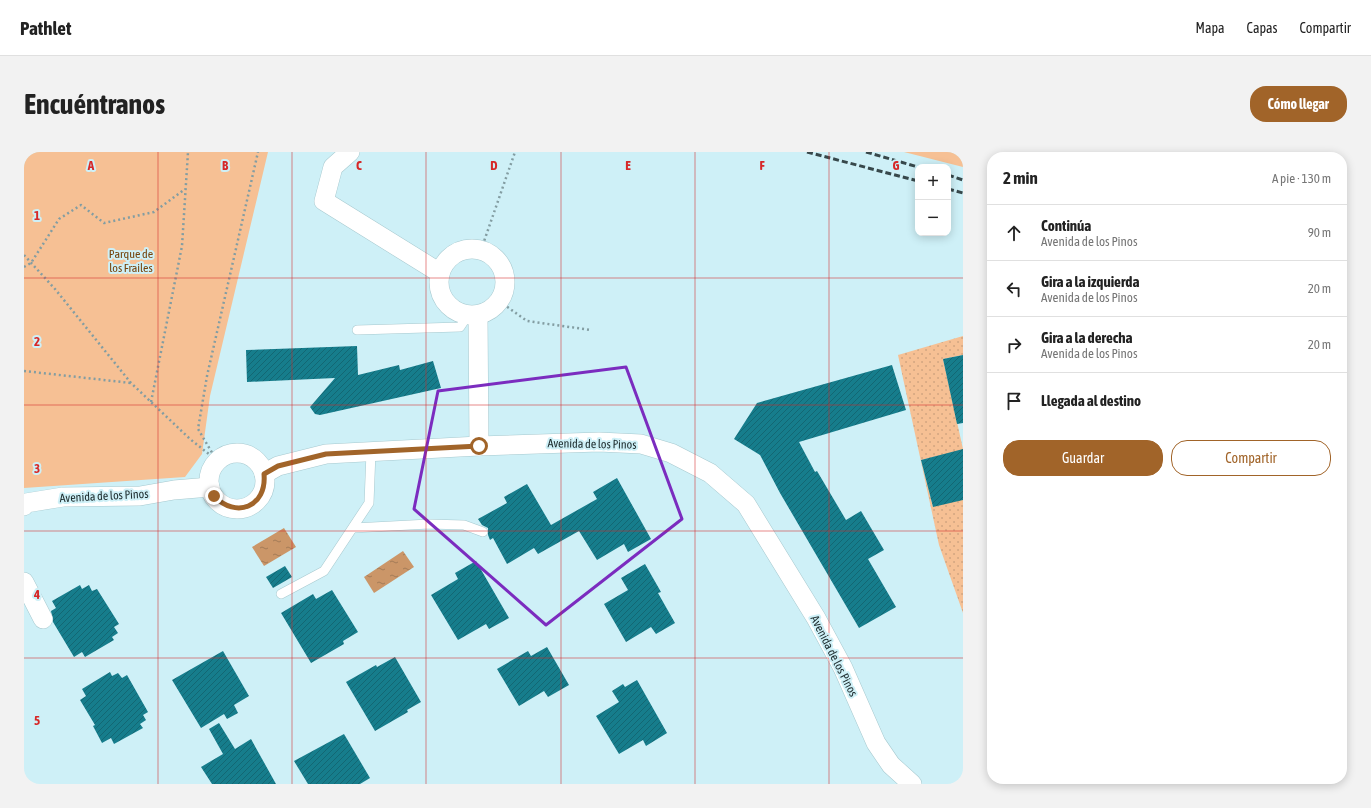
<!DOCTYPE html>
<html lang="es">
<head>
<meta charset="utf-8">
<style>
	body { margin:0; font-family:"Asap Condensed",sans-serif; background:#f2f2f2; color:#222 }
	.controls { position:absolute; right:12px; top:12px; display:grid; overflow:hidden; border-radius:8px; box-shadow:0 2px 10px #0003 }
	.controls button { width:36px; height:36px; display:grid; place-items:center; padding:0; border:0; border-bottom:1px solid #e0e0e0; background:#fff; color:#222; font:20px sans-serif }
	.stop { position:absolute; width:12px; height:12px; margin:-9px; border:3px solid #a16429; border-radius:50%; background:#fff }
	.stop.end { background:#a16429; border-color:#fff; box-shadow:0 1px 4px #0008 }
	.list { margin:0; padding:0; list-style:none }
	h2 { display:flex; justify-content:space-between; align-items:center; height:52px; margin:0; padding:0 16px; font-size:17px }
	h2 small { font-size:13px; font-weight:400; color:#767676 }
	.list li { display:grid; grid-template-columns:26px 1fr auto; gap:12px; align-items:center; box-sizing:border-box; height:56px; padding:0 16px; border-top:1px solid #e0e0e0 }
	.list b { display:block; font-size:15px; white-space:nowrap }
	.list p { margin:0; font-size:13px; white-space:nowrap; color:#767676 }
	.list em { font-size:13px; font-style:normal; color:#767676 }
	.actions { display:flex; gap:8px; padding:12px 16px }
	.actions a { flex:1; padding:9px 0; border:1px solid #a16429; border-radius:16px; text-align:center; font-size:14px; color:#a16429 }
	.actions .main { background:#a16429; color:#fff }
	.icon { flex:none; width:22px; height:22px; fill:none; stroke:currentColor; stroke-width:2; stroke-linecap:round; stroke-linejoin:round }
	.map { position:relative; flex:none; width:939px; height:632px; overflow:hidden; border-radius:16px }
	header { display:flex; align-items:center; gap:24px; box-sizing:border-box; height:56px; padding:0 20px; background:#fff; border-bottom:1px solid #e0e0e0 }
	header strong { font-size:19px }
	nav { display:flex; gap:22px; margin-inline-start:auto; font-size:14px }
	.intro { display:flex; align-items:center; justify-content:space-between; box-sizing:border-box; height:96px; padding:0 24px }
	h1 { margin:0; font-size:28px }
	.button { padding:10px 18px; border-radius:16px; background:#a16429; color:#fff; font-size:14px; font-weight:700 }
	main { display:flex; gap:24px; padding:0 24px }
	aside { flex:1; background:#fff; border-radius:16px; box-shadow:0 2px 10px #0003 }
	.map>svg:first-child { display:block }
	.grass { fill:url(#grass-dots); fill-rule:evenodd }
	.park { fill:#f6c094 }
	.water { fill:url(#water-ripples) }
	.building { fill:url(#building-hatch) }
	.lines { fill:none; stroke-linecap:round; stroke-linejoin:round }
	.service-casing { stroke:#a7c9cf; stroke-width:10 }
	.minor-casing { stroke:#a7c9cf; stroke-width:20 }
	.path { stroke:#839da2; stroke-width:2.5; stroke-dasharray:2 3; stroke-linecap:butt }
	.service { stroke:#fff; stroke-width:9 }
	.minor { stroke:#fff; stroke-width:19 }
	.rail { stroke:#37484b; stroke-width:3; stroke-dasharray:6 3; stroke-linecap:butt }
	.route { stroke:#a16429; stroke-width:5 }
	.marked { fill:none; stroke:#7b2cbf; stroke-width:3; stroke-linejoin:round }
	.grid { fill:none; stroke:#d62828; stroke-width:1; stroke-opacity:0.55 }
	.labels { text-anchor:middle; stroke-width:4; stroke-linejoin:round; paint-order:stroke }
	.park-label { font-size:12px; fill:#75420a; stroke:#cef0f7 }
	.street-label { font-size:12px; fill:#1d2b2d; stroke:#cef0f7 }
	.grid-label { font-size:13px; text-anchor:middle; font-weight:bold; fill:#d62828; stroke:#cef0f7; stroke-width:4; stroke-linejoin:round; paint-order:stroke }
</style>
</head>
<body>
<header>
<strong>Pathlet</strong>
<nav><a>Mapa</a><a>Capas</a><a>Compartir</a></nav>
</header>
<div class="intro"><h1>Encuéntranos</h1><a class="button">Cómo llegar</a></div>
<main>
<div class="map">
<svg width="939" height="632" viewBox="0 0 939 632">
	<defs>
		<pattern id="grass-dots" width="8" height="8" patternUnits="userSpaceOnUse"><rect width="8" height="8" fill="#f6c094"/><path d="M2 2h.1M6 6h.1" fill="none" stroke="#d2a580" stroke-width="1.8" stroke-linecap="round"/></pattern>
		<pattern id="water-ripples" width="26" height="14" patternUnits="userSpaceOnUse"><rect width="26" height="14" fill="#cb9668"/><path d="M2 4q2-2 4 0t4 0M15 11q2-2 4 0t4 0" fill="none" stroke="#a47b56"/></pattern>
		<pattern id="building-hatch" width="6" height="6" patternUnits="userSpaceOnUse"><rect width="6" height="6" fill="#167d8c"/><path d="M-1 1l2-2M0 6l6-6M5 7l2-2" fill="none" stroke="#136773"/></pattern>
	</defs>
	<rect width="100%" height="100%" fill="#cef0f7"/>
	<!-- grass -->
	<path class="grass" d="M939,184V203L919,207L939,297V461L915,393L874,203ZM926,301L909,355L897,308Z"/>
	<!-- park -->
	<g class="park">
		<polygon points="0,0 244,0 186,244 178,302 161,325 0,336"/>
		<polygon points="880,0 939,0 939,15"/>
	</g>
	<!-- water -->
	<g class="water">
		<polygon points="260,376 272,395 240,414 228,395"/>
		<polygon points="379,399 390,415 350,441 340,425"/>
	</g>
	<!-- building -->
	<g class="building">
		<polygon points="333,194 334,223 375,213 376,218 409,209 417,236 296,263 291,262 286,255 311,226 223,230 222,198"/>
		<polygon points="939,203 939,271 933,272 919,207"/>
		<polygon points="868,213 882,258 775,290 791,320 793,319 822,368 837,359 860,398 844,407 872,455 835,476 756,341 736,303 710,287 733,251"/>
		<polygon points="939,297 939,348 909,355 897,308"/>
		<polygon points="593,326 627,387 604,400 600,392 573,408 555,379 514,402 510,396 483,412 469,386 466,388 464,383 464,376 458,373 454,367 483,351 480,345 503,332 527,373 573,347 569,340"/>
		<polygon points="452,409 485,466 465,477 462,472 434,488 407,443 434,427 431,421"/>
		<polygon points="621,412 637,440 634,441 651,471 632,482 627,475 602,490 580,452 604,438 597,426"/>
		<polygon points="261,414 268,425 249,436 242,425"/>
		<polygon points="56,433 58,437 65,433 68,439 73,437 95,472 90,475 94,481 88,485 90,488 61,505 58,500 50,505 29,470 27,459 32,456 28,449"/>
		<polygon points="308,438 334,480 319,489 320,492 287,511 257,461 289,442 292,447"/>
		<polygon points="523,495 545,533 524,545 520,539 495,554 473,517 504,499 507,504"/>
		<polygon points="199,499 225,544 210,553 214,561 203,567 200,562 177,576 148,528"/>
		<polygon points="371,505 397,550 383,558 384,560 351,579 322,530 352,513 353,515"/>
		<polygon points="86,520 88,524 94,521 98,526 103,523 124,560 119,563 122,568 116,572 119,576 90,592 87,586 78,591 69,574 71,573 56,548 62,544 58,537"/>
		<polygon points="613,528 643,581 622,594 619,588 595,602 572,564 595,550 588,539 599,532 601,535"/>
		<polygon points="195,571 211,597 227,587 252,632 188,632 177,615 199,602 185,577"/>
		<polygon points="320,582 346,626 336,632 284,632 270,609"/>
	</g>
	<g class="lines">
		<defs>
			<g id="service">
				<polyline points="333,178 436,175 444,163"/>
				<polyline points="329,376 405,372 440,373 459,380"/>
				<polyline points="257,442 300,419 345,351 347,300"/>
			</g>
			<g id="minor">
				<polyline points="326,0 309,15 300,49 416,121"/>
				<circle cx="448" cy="130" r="33"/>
				<polyline points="454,163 455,294"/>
				<circle cx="213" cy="329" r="28"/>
				<polyline points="240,322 254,314 302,302 455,294 575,290 617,292 647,301 686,321 722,352 792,466 819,516 852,591 867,613 888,632"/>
				<polyline points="0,354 2,351 39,345 116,344 150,338 186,335"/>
				<polyline points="0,430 19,467"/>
			</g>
		</defs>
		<!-- service casing -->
		<use href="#service" class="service-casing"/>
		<!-- minor casing -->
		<use href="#minor" class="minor-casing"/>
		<!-- path -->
		<g class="path">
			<polyline points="457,98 491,0"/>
			<polyline points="0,103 31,137 107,231 166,287 191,307"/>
			<polyline points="0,115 7,111 35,67 57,53 80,71 130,60 161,37"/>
			<polyline points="475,149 503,169 567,178"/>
			<polyline points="0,219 107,231"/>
			<polyline points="127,250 158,94 164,0"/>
			<polyline points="193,309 174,277 183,224 234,0"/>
		</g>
		<!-- service -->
		<use href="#service" class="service"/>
		<!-- minor -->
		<use href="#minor" class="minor"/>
		<!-- rail -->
		<g class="rail">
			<polyline points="783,0 894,29"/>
			<polyline points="842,0 894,15"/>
			<polyline points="924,23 939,28"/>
			<polyline points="924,37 939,41"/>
		</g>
	</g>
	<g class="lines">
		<!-- route -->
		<path class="route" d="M190,344C212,367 243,355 240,322L254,314L302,302L455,294"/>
	</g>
	<!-- marked area -->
	<path class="marked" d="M602,215L658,367L522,473L390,357L414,239Z"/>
	<!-- grid -->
	<path class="grid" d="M134,0V632M268,0V632M402,0V632M537,0V632M671,0V632M805,0V632M0,126H939M0,253H939M0,379H939M0,506H939"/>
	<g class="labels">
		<!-- park labels -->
		<g class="park-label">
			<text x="107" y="106">Parque de<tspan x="107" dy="14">los Frailes</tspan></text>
		</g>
		<!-- street labels -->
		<g class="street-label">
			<text transform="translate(568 292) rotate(1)" y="4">Avenida de los Pinos</text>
			<text transform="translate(80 344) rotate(-3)" y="4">Avenida de los Pinos</text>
			<text transform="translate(810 504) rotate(63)" y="4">Avenida de los Pinos</text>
		</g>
	</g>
	<g class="grid-label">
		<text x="67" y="18">A</text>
		<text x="201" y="18">B</text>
		<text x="335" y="18">C</text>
		<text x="470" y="18">D</text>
		<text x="604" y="18">E</text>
		<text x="738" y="18">F</text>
		<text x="872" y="18">G</text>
		<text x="13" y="68">1</text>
		<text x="13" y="194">2</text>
		<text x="13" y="321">3</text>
		<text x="13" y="447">4</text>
		<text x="13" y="573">5</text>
	</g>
</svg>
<div class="controls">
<button>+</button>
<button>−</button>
</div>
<div class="stop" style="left:455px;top:294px"></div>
<div class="stop end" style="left:190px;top:344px"></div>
</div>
<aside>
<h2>2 min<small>A pie · 130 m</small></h2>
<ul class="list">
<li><svg class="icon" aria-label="ahead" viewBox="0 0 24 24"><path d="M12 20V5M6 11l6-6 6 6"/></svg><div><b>Continúa</b><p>Avenida de los Pinos</p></div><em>90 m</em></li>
<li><svg class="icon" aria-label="left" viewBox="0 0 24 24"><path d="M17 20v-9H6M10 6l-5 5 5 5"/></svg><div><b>Gira a la izquierda</b><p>Avenida de los Pinos</p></div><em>20 m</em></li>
<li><svg class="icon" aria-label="right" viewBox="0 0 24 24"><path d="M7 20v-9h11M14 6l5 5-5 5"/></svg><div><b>Gira a la derecha</b><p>Avenida de los Pinos</p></div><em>20 m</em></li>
<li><svg class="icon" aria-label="arrive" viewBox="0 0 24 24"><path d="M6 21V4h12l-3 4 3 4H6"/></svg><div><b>Llegada al destino</b></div></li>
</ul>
<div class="actions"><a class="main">Guardar</a><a>Compartir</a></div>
</aside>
</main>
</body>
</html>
